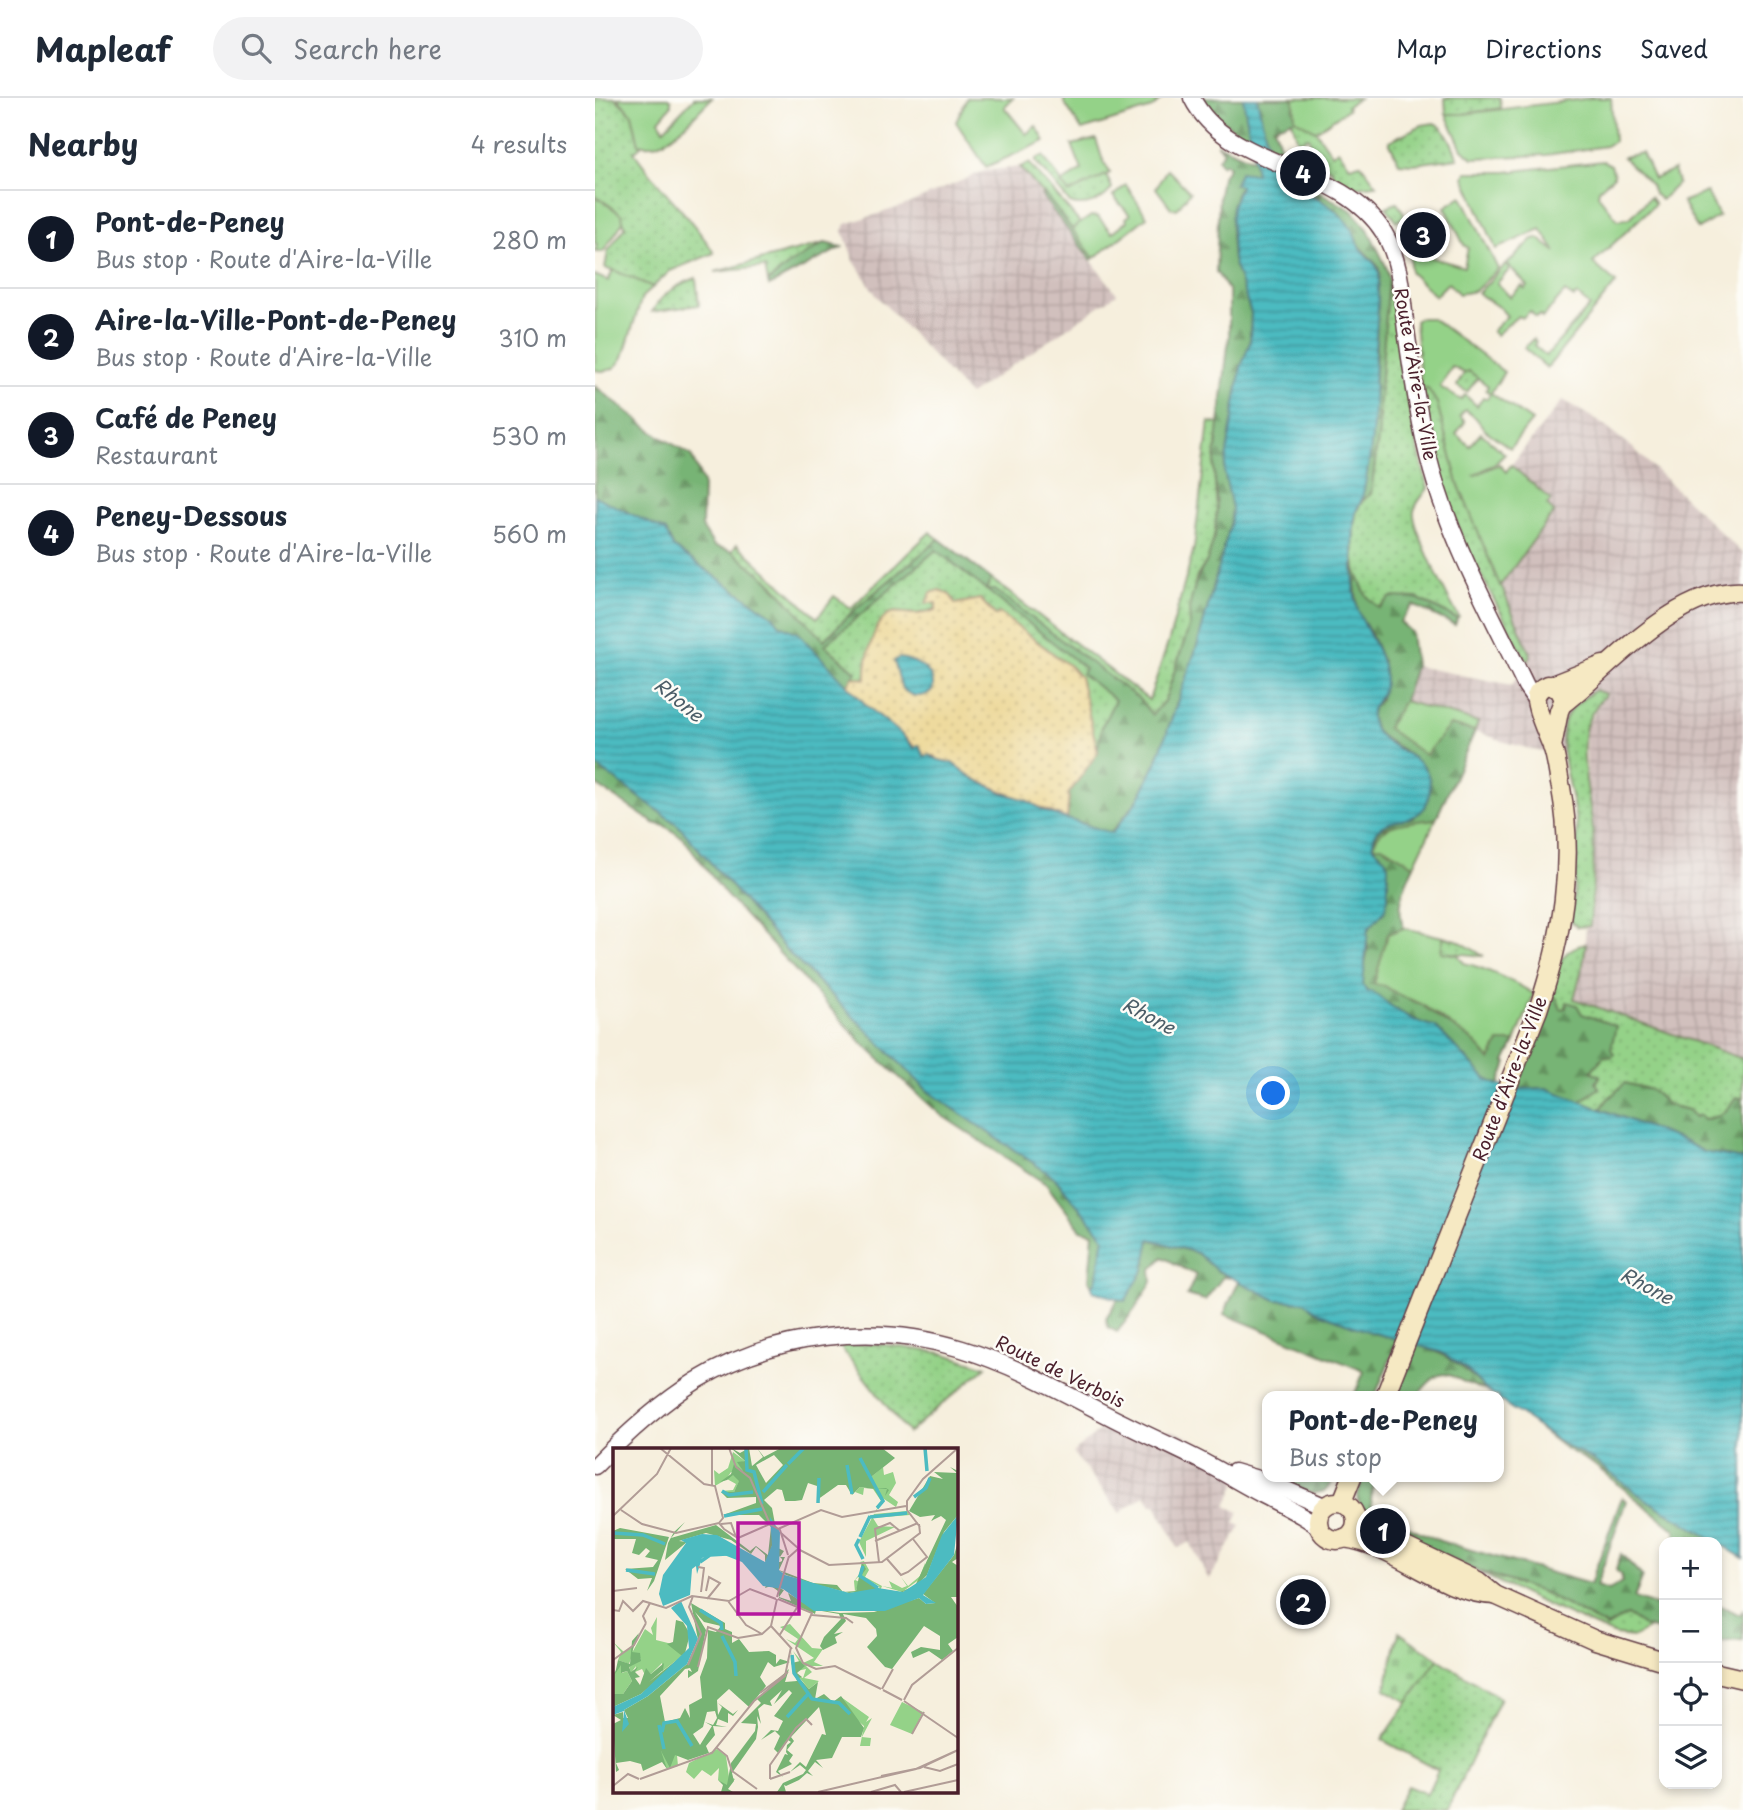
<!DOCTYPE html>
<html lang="en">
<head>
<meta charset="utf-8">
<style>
	body { margin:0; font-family:"Playpen Sans",sans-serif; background:#f2f2f3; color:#1f2937 }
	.controls { position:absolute; right:21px; bottom:21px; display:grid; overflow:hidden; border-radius:14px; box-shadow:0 4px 10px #0003 }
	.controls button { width:63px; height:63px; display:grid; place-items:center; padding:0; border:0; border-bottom:2px solid #e0e1e3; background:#fff; color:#1f2937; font:35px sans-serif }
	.you { position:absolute; left:679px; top:996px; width:24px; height:24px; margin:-18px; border:5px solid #fff; border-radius:50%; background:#1a73e8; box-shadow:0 0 0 10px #1a73e833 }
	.badge { display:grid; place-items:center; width:46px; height:46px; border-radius:50%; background:#111827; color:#fff; font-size:23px; font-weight:700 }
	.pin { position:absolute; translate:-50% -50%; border:4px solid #fff; box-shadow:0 2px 7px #0006 }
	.popup { position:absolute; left:667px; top:1293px; width:242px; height:91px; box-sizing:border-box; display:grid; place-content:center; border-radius:14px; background:#fff; filter:drop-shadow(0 2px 5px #0005); font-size:23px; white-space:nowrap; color:#747a83 }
	.popup b { font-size:26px; color:#1f2937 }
	.popup::after { content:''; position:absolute; left:50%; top:100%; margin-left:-14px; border:14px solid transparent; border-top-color:#fff }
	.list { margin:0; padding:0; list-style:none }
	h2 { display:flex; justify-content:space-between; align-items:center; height:91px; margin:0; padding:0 28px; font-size:30px }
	h2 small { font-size:23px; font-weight:400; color:#747a83 }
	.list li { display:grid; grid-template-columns:46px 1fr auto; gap:21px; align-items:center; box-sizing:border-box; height:98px; padding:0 28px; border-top:2px solid #e0e1e3 }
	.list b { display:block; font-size:26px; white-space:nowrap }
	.list p { margin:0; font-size:23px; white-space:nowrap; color:#747a83 }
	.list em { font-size:23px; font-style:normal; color:#747a83 }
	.icon { flex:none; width:38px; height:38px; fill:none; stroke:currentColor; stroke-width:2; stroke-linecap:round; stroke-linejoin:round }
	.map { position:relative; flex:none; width:1148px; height:1712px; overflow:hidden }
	header { display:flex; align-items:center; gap:42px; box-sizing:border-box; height:98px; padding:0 35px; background:#fff; border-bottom:2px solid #e0e1e3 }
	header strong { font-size:33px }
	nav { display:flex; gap:38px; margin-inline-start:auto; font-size:24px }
	.search { width:490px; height:63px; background:#f2f2f3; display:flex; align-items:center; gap:18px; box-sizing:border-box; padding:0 24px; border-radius:38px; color:#747a83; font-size:26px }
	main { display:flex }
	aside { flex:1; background:#fff }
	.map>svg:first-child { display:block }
	.industrial { fill:url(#industrial-grid) }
	.grass { fill:url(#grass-dots); stroke:#6f785a; stroke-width:2 }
	.forest { fill:url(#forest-firs); stroke:#606a50; stroke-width:2 }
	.sand { fill:url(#sand-dots); stroke:#9c7c64; stroke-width:2 }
	.cemetery { fill:url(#cemetery-stones); stroke:#6f785a; stroke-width:2 }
	.garden { fill:#94d288; stroke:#6f785a; stroke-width:2; fill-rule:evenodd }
	.water { fill:url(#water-rules); stroke:#4b6d76; stroke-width:2 }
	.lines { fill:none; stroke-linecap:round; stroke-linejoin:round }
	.tertiary-casing { stroke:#643e46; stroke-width:19 }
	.secondary-casing { stroke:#643e46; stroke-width:21 }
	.tertiary { stroke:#fff; stroke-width:16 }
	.secondary { stroke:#f6e9c3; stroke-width:18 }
	.labels { text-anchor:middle; stroke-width:5; stroke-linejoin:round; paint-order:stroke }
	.street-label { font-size:18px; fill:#4a1f2b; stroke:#fdfcf7 }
	.water-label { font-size:19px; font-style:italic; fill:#4b5d67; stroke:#fdfcf7 }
	.inset-river { fill:none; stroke:#4cbbc1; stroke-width:3.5 }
	.inset-road { fill:none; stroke:#b19c96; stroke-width:2 }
	.view { fill:#b5179e; fill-opacity:0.15; stroke:#b5179e; stroke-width:3.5 }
	.inset-edge { fill:none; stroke:#4a1f2b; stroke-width:3.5 }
</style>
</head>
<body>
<header>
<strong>Mapleaf</strong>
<div class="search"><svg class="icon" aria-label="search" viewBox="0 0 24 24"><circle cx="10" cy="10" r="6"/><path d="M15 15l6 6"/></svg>Search here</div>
<nav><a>Map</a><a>Directions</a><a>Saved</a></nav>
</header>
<main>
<aside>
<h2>Nearby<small>4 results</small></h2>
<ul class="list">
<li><span class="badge">1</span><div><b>Pont-de-Peney</b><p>Bus stop · Route d'Aire-la-Ville</p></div><em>280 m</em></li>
<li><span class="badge">2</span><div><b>Aire-la-Ville-Pont-de-Peney</b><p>Bus stop · Route d'Aire-la-Ville</p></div><em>310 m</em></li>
<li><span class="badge">3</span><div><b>Café de Peney</b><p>Restaurant</p></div><em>530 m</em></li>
<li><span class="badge">4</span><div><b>Peney-Dessous</b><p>Bus stop · Route d'Aire-la-Ville</p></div><em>560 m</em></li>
</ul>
</aside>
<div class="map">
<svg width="1148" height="1712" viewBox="0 0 1148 1712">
	<defs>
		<pattern id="industrial-grid" width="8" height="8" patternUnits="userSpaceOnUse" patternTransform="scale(1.75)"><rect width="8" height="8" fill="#d1c0bd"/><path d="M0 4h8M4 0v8" fill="none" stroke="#b5a5a3"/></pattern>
		<pattern id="grass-dots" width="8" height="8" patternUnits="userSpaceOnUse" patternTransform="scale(1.75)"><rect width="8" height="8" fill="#94d288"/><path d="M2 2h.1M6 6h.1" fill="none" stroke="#81b476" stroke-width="1.8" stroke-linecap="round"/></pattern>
		<pattern id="forest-firs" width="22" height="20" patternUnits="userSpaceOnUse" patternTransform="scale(1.75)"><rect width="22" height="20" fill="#77b474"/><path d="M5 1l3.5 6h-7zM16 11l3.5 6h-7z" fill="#64925f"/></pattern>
		<pattern id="sand-dots" width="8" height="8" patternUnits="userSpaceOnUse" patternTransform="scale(1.75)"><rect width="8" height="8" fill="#eeda9e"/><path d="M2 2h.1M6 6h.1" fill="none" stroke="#cebb88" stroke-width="1.8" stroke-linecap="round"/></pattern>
		<pattern id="cemetery-stones" width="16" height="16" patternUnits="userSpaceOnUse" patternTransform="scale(1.75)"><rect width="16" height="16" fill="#94d288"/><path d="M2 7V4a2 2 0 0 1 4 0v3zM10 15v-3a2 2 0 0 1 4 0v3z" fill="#81b476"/></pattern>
		<pattern id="water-rules" width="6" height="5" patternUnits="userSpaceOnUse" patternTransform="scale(1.75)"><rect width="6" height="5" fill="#4cbbc1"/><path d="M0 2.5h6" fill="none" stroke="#41979d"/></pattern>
	</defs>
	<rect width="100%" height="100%" fill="#fdfcf7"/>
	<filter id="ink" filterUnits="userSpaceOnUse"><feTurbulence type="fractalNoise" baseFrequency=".0143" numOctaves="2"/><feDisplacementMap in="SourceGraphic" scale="14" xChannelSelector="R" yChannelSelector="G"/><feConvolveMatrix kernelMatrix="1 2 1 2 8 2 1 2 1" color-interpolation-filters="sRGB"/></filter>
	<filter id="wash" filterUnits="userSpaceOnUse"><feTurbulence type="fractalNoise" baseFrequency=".00686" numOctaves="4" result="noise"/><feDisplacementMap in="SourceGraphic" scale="28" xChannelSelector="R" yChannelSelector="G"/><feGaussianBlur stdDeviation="1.57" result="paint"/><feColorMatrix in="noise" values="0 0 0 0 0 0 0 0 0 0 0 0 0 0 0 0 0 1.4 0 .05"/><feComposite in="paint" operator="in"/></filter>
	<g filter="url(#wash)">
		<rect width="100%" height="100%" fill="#f6efdd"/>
		<!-- industrial -->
		<g class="industrial">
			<polygon points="425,69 522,196 374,297 281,197 259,163 248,133 251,126 308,108 389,73"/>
			<polygon points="968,302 1003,323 1038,350 1148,456 1148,961 978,901 988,867 991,828 995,828 999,792 998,732 992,678 990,632 1006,602 967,636 969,656 942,653 910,644 880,633 883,624 809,603 820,568 917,587 936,558 905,488 959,414 951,407 955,401 916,367"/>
			<polygon points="513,1330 578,1333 651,1365 631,1408 644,1414 639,1425 646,1428 614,1482 595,1444 583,1450 561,1407 557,1407 550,1397 525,1415 478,1355 504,1333"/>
		</g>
		<!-- grass -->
		<g class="grass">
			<path d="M0,0H20L37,16L44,46L47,47L39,54C63,90 96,118 119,155L75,173L58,189L10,170L13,153L30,129C28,113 13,107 0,98Z"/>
			<polygon points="850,0 905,0 906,10 868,16 851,16"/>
			<polygon points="700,21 721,33 737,56 743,52 755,68 765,65 782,87 761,89 738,78 737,72 722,65 722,61 718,62 714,39 703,43 702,41 697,23"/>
			<path d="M839,25C853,31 857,47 863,60L819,66L804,65L794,43L827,27Z"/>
			<path d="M448,58L474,94L511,77L517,90C509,103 489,111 475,105L441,64V61Z"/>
			<polygon points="434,65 485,125 477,131 425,69"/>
			<polygon points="693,78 724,94 722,98 690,83"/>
			<polygon points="802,105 809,115 808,120 802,123 791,109"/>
			<polygon points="230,145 196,165 173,184 170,169 120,174"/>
			<path d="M101,180L104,207L57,214C67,195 82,187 101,180Z"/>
			<path d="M794,180L818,330L833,390C829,397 821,404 819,413C816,428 854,503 864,519L862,521L822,500L784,511C759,490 757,465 759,434C760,417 761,406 776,396L785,318L783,315Z"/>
			<polygon points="874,273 883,280 872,294 862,288 869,275"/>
			<polygon points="826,291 833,291 842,305 863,385 936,558 932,564 867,441 843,368"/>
			<path d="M614,324L625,326L619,371L622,410L620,436L613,461L601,480L595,526L570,602L557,617L506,696L476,569L405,516L402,519L385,501L360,506C357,497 353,495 344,492L332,505H341V511L322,516L300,514L282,529L273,559L271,581L258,579L261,573L228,564L174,483L137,453L142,446L222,520L239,498L256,510L335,434L554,602L574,542L599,450Z"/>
			<path d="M1000,592L1011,596C1002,605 992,621 990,633C985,661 995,702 998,731C1000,763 998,796 995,828L982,829L975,822C981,789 984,757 981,724C977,692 961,654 970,622C975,609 989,600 1000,592Z"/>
			<polygon points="848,839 862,842 889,858 846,854"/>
			<path d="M991,846L988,867L979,901L1148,961V1001L1142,999L1133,1011L1121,1020L1108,1021L1101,1019L1093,1012L1073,1007L1057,992L1012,1002L1006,1011L985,1004L1004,990L1001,985L1005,979L996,973L955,896C963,873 963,850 991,846Z"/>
			<polygon points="284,1246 347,1255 391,1269 313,1335 244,1247"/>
			<polygon points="877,1471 947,1494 1012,1529 1032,1517 1055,1530 1039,1539 1020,1537 943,1503"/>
			<polygon points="843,1561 905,1600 852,1712 800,1712 812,1688 832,1696 843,1672 787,1642"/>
		</g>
		<!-- forest -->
		<g class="forest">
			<path d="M605,0H699L700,21L679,29L689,58C655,41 629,30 605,0Z"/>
			<polygon points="622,46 659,62 661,76 640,86 645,87 637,108 636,136 638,162 656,215 655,244 646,269 636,335 637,411 635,427 603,545 561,665 542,703 516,735 472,721 474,695 502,654 507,628 520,602 487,576 490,570 341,452 230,547 261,574 252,588 203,535 185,527 178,518 78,449 71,433 47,423 0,398 0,288 58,334 96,357 108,385 107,429 119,448 137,453 174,483 229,542 260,511 344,441 396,481 391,492 400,492 544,601 557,617 570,602 595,526 594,510 602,480 613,461 620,436 622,410 619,371 634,238 634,193 621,174 624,96 627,79 634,69 630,65 627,67 623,61 629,53"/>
			<polygon points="724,94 756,112 773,131 791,168 794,180 783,315 784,333 776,396 766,402 778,328 783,191 785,176 783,168 764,148 755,129 722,98"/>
			<polygon points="449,95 499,160 496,162 446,97"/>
			<polygon points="230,145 247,149 174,188 173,184 196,165"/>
			<path d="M758,467L771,497L784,510L796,499L822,500L862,521L860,527L818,507L805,524L816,534L820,568L809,603L792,630L855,627L880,633L841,721L790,730L779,748H787L819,767C810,786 800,809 809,830L793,836L790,887L804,897L826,906L851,925L863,931L881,945L895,962L904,944H920L910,964L912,965L904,987L891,981L840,928C817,925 795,907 776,894H772L768,887V878L773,849L771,839L773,831L790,812L793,767L790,760L778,749C779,724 799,723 819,720L830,670C822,665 819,660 812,655C796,642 774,639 776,613L785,602L788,565L776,536L763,515Z"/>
			<polygon points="0,667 83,727 192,853 334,994 459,1079 510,1139 501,1183 497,1188 494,1182 498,1135 486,1132 451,1086 346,1017 270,948 130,796 89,741 70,728 59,725 0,686"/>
			<polygon points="955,896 962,901 966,911 971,910 972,904 982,907 987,916 1021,928 1016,951 1019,956 1016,959 1009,958 996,973 1005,978 1001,985 1004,990 985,1004 951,990 921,991"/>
			<path d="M1030,985L1057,992L1073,1007L1093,1012L1100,1019L1105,1017L1109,1021C1127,1020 1131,1013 1142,999L1148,1001V1061L1109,1054L1088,1043L1006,1011L1012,1002Z"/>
			<polygon points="554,1141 602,1155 621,1172 635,1180 628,1179 610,1202 592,1197 601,1177 568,1159 556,1172 557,1184 540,1211 522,1234 513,1229 511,1220 523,1201 530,1202 549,1172"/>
			<polygon points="644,1183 681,1202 709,1204 727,1216 803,1242 780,1298 759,1298 769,1273 629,1216"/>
			<path d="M820,1245C852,1256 868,1268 891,1292C853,1284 853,1258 822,1298H798Z"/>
			<polygon points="940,1327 968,1346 998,1362 1047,1399 1121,1444 1107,1444 1096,1438 1093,1444 1081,1444 1080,1432 998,1366 968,1349"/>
			<path d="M692,1379C699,1381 709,1385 717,1383C725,1381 731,1379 741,1379L730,1393L718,1396L690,1385Z"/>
			<path d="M767,1379H782C777,1391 772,1402 781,1414L845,1443L995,1486L1027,1399L1031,1403L1001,1488L1014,1492L1027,1484L1026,1477L1021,1472L1026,1456L1048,1479L1039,1500L1069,1510V1533L1050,1529L1032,1517L1012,1529L947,1494L877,1471L776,1422L764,1405L763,1397Z"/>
			<polygon points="1122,1506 1145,1517 1148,1512 1148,1542 1122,1544"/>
		</g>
		<!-- sand -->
		<path class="sand" d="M344,492C353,495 357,497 360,506L385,501L401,518L404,515L476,569L485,579L503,654L474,695L472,721L379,681L357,665L343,662L340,658H329L304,634L273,609L252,588L258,579L271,581C270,563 278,522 296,515C303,513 311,516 319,516C326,516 334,514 341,512V505H331L336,495Z"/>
		<!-- cemetery -->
		<polygon class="cemetery" points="804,1534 843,1561 813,1604 790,1591"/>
		<!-- garden -->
		<g class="garden">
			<path d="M22,0H73L76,2V8L64,22L69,31L99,0H117C98,17 73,55 44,46L37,16Z"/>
			<polygon points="372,0 418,0 409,9 431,36 441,28 450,43 391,69 361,24"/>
			<polygon points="469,0 568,0 557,10 487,32 469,4"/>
			<polygon points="699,0 764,0 752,8 753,11 721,33 700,21"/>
			<polygon points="997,0 1016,0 1019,43 1011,48 951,57 878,60 867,51 851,16 868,16"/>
			<polygon points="501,41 507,60 515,75 474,95 466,85 487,72 477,47"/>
			<polygon points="1047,55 1059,81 1079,72 1083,85 1066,102 1059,96 1056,87 1028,59"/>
			<polygon points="1008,63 1016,67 1019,78 1004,91 1003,97 1023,122 1035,120 1055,99 1060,106 998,165 1021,185 952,270 929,250 938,241 941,244 939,247 951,258 995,208 982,197 979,200 970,194 947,220 945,217 941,219 935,213 927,220 923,218 901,237 897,233 912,218 906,211 883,195 910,167 915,171 902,185 915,199 927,188 930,191 933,188 912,166 938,141 943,140 961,154 946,131 901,151 869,79 871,74 910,74"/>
			<polygon points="572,71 595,94 582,111 576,110 561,90"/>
			<polygon points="531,87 552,119 499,160 477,131 496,118 503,119 517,135 532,123 531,120 535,117 518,98"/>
			<polygon points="1112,94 1124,118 1103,131 1087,104"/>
			<polygon points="0,98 27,117 28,124 8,154 0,154 2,146 0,145"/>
			<polygon points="867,98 903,171 880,193 864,196 853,185 840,198 815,174 815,153 869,169 873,150 869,147 850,109"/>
			<path d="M18,172L58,189L47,199L28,259C21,271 14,275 0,272V177L13,183Z"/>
			<path d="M825,220H837L909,274L896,295L937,323L915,350L890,332L881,320L870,312L865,318L870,324L861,336L875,348L886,335L910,356L902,364L878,378L904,366L911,374L916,367L956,402L952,407L959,414L905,488L863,385L842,305L833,291H826L820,223ZM857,269L869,275L874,273L893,288L891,292L895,295L892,301L888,299L882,308L870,297L866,302L845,289Z"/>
			<polygon points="809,603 883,624 880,633 855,627 830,657 792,630"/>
			<path d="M841,721L819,767L787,748H779C782,723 821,724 841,721Z"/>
			<path d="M809,830L848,839L846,854L863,857L869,865C888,869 922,885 939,896L920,944H904L895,962L881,945L826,906L804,897L790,888L779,886L793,836Z"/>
		</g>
		<!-- water -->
		<g class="water">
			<path d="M648,0H662L680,78C706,94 738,102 756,130C760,136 761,144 765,150C779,168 788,165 783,191C784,212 781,233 780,255C779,279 780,304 778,329C776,349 772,384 766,403C764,408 761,411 760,417C758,430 758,446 758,459C758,473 759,505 765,517C774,538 789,557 790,581C791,599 775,606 776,619C778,653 835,652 835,687C835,742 777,705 778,749L790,760L793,767V800L790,812L773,831L768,887L772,894L776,893C794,907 817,925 840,928L891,981L903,987L921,991L951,990L1088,1043L1109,1054L1148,1061V1460L1047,1399L998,1362L968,1346L904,1302L903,1298H899L891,1292L870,1270L845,1254L769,1232L727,1216L709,1204L681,1202L621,1172L602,1155L555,1141L549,1172L530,1203L498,1193L497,1188L501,1183L509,1139L459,1079L334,994L192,853L83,727L0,667V398L71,433L78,449L178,518L185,527L203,535L273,609L304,634L319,650L324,647L329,658L334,657L344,662L357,665L379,681L409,695L431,702L452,714L472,721L517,735L542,703L561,665L603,545L635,427L637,411L629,373L646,269L655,244L656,215L638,162L636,121L637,108L645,88L640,86L645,74L661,76Z"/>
			<path d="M304,560C320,562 343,574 337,593C326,601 317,599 307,591L299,563Z"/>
		</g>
	</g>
	<g filter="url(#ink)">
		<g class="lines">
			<defs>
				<g id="tertiary">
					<path d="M597,0C633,72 745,64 789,135C806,163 807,200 811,232C817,275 823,317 833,358C853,439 895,513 931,588L940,601"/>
					<path d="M0,1368C31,1336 63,1307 101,1283C179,1235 281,1224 367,1251C423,1268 474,1298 526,1324C555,1339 584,1351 612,1366C631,1376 649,1387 668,1397C687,1407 705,1415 723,1428"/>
					<polyline points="639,1374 673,1384 729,1408"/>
				</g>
				<g id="secondary">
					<polyline points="957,587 1008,567"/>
					<path d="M969,605C1017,567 1083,490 1148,494"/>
					<path d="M790,1298L943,912C967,840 980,766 966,690C963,677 962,661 957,648C953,638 939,607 941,598C943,592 947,589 952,587L964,591L969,601L964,613L957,649"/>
					<circle cx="742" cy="1423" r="19"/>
					<polyline points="747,1404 757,1379"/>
					<polyline points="761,1422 779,1434 884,1484 900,1497 1000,1542 1069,1563"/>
					<path d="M749,1440C803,1447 845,1495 900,1497"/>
					<polyline points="1122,1575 1148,1581"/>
				</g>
			</defs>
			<!-- tertiary casing -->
			<use href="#tertiary" class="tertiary-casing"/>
			<!-- secondary casing -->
			<use href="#secondary" class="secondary-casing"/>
			<!-- tertiary -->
			<use href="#tertiary" class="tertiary"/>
			<!-- secondary -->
			<use href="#secondary" class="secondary"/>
		</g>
	</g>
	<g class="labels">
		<!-- street labels -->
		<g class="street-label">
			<text transform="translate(820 276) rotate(80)" y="6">Route d'Aire-la-Ville</text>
			<text transform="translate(915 981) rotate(-69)" y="6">Route d'Aire-la-Ville</text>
			<text transform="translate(465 1274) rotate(26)" y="6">Route de Verbois</text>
		</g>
		<!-- water labels -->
		<g class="water-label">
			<text transform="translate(84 602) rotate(39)" y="7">Rhone</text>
			<text transform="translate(554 918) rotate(28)" y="7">Rhone</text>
			<text transform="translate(1052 1188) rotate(28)" y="7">Rhone</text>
		</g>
	</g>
	<!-- overview -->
	<g transform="translate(18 1350)">
		<rect width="345" height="345" fill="#f6efdd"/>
		<path d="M120,4L132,13L126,15L130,23L118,24L114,30L120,26L127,32L121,44L116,46L108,43L120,42L123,36L114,31L102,38L101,22L106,26L115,20ZM270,19L271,27L280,24L283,35L293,42L283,35L276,47L285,54L283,59L268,49L270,53L261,66L294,63L297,67L260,70L265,78L282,79L253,93V109L246,94L268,53L260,41L251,40L250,47L242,44L247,39L262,41L258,29ZM251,113L256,122L252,129L269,138L279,140L276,133L289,140L294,138L288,129L295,138L307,128L312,115L311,128L289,144L269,138L267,143L266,138L247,128L252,122L242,132L247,134L242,144L241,133L251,120L252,122L247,114ZM44,169L43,192L59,196L69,208L35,234L49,223V215L38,226L33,221L32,227L29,221L22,224L23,218L18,225L16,218L28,211L20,205L16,216L5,212L8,204L0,194L11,204L19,199L20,203L32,181L40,187L38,180ZM177,176L199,200L210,201L201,214L210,218H193L199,224L191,230L206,233L196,241L184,227L190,230L193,221L184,223L187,215L180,203L190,215L201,210L173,191L182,195L185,191L167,179ZM8,216L9,225L14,223L19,233L10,246H0V226ZM228,249L256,269L253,274L259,270L249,289L258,290L257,298H247L251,278L222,253ZM22,267L30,277L27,286L33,281L27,294L16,293L19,286L24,288L17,281L16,269ZM63,290L64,302L69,294H75L77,300L64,307L65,318L54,321L45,305L50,303L55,310L52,297ZM104,301L113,308L116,329L122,331L115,339L105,332L106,320L98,328L89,322L81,331L73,324L76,315Z" fill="#94d288"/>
		<path d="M118,0L127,5L136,0L139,18L150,9L144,0L151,9L168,0H269L282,10L258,29L262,41L273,40L276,42L272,48L274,41H263L271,53L265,60L269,53L261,41L247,39L239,47L233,37H225L204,52V38L195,35L189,52L182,53H172L169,42L164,41L151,52L159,60L162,76L159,81V98L155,110L152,114V107L143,99L138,106L118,92L93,85L66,93L74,94L52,112L55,95L61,84L72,74L58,90L103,77L137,103L143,98L155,107L158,79L146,67H110L143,55V49L114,50L108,44H121L126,33L120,27L114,32L107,34L118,26L121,16L130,23L124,14L132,13ZM161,7L170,17L153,35L143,17ZM337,19L345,23V67L331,84L314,127L305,136L298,141L287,145L265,142L236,145L197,135L173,127L166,122V114H167L169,113V111L166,108L165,100L171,103L167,109H172L166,122L200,135L224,137L230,144L243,143L249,114L253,121L248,128L267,141L287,144L302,138L333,72L328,68L318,73L322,67L307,69L296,63L317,28L330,31L321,24L344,25ZM7,80L56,89L41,133L34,143L39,130L25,131L12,121L40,119L45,112L32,109L37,103L33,100L26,107L19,105L23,91H0V83ZM345,94V110L339,114L345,118V149H338L345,159V189L335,196L340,203L329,212L316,203L300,210L298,204L308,199L327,202V188L311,178L279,221L272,219L254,199L264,188L263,181L253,170L230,166L233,173L221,186L230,184L222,189L224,195L210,202L207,198L211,189L228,171L226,166L203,162L202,166L166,150L165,143L158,138L152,140L154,135L171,142L166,149L178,153L175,145L201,161L227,165L261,164L306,150L313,156L322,155L310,146L341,107ZM78,155L112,175V181L119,184V195L126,191L136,204L156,203L163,207V216L167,211L177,214L161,219L155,214L147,229L153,238L136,259L116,241L104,252L105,267L109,259L105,255L120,266L125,262L120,268L115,265V275L105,271L103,277L114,279L100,278L102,287L93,298L96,305L75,312L62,307L57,320L48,303L54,321L49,314L30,323L28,316L17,313L3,315L6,322L3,324L0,276L8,272L0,267L10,264V270H15L11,262L35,248L74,216L85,192ZM82,164L91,174L108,178L103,184L95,182L94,210L87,229L89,250L76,257L77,270L72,260L67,270L52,274L47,248L72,221L77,220L79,224L75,222V230L85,223L93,182ZM102,263L104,270L100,277L92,274L99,278L87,297L80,286L90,279L94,264ZM63,172L70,174L77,186L71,209L28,246L0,259V246H10L19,233L14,223L8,225V217L2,226L5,212L17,216L19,193L26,185L19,204L27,205L28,213L16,219L18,224L25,219L22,224L27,229L22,230L27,237L33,220L38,226L51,215L50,222L36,234L69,208L54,196L60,194ZM179,203V215L187,213L198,224L192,218L184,225L189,229L186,230L196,241L205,234L202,251L211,246L220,254L228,248L251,280L248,289H229L219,310L203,312L210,320L202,314L195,323L200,328L194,325L186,332L173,338L171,337L173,344H164L170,335L190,326L193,322L187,317L177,324L187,314L193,319L209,286L213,287L206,259L178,289L181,293L174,302L180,307L176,313L179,316L165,323L170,329L163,324L172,306L175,307L173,304L174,297L178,294L175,292L165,305L161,301L167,288L162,283L148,292L158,282L165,283L170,273L161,268L179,245L176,242L161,256L169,242L157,253L159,258L151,256L145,261L148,276L144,268L145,279L143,291L119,325L121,333L115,341L120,344H108L110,337L105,332L114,337L118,315L142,283L143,276L128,275L148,255L144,251L176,221L172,234L184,233L178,214Z" fill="#77b474" fill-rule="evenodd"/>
		<path d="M289,254L310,264L299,286L277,277Z" fill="#94d288"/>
		<path d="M345,67L341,107L310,147L323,155L313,156L306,150L272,163H201L170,141L150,138L129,114L106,105L89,110L84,126L83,118L79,121L77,147L50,158L46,146L50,127L73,95L68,92L89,86L104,87L152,114L159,97L157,69L167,84L166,122L172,127L236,145L265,140L290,144L313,129L329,87ZM68,153L85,191L74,216L35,248L11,262L16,276L9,284L11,263L0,267V259L28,246L76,200L74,178L58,160Z" fill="#4cbbc1"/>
		<path class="inset-river" d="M133,0L134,22L141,24L149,56M312,0L314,23M247,10L270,53L264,60M175,16L191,0M234,17L239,46M109,43L116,47L140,44M150,44L174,17M301,49L313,40L317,30M205,55L206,30M111,68L149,61M257,69L294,65M0,85L30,87L52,96M247,89L257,68M246,91L243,97L250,111M87,114L97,107L114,106M250,118L247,128L265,140M13,122L42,126M87,162L108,175L109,182M109,188L122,214L123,228M179,207L181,225L199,251L226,255L237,266M174,269L195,246M46,277L51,301M49,284L51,275L64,273L79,298"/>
		<path class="inset-road" d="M47,0L91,36L102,38L110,70L106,75L111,81L125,90L157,76M116,0L123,19L137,30L157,76L167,82L175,107M99,37V0M8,62L29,76L63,85L106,75M0,68L44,26L58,0M108,76L118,75L123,89M307,79L294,62V53L310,31L345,0M165,81L208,62L229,69L293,58M168,85L186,101M262,93L305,75M176,109L185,101L216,117L269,114L307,85L306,76M274,111L288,127L295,124L314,109L300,91M266,114L262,81L277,75L287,83M85,119L91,120L88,144M0,143L24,140M93,143L96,129L107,135L94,151M164,149L176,108M165,151L199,165L183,200L190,215L203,221L222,218L268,241M115,153L133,177L149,186M0,162L6,163L10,153L20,163L30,153L53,160L79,148L116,153L137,141L163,151M199,167L233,170L240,175M33,175L30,168L37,155M158,178L179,201M166,188L185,158M0,212L21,197L33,175M75,217L88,186L76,159L80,148M85,219L95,179L125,190L149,186L158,178L164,151M269,241L280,221M270,242L289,252M147,245L175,224M291,252L299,237L345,200M291,253L345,290M299,286L311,264M104,300L114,308L119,323L144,341M311,319L327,323L345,316M268,328L307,320L345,302M27,331L99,305L141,253L172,228L178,199M157,331V317L183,280L193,271L199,277M157,331L177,324M0,338L15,326L26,331M205,344L303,321L345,302M258,344L282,337L288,344M291,344L345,332"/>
		<path class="view" d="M125,75H186V166H125Z"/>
		<rect width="345" height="345" class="inset-edge"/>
	</g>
</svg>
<div class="controls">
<button>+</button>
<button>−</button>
<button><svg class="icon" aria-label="locate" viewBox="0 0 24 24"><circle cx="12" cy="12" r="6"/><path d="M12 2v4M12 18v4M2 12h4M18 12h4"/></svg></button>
<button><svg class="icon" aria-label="layers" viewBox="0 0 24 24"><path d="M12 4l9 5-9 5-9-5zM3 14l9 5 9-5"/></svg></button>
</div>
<div class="you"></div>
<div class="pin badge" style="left:788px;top:1433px">1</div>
<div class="popup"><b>Pont-de-Peney</b>Bus stop</div>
<div class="pin badge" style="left:708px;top:1504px">2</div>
<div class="pin badge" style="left:828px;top:137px">3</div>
<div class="pin badge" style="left:708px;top:75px">4</div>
</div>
</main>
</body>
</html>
